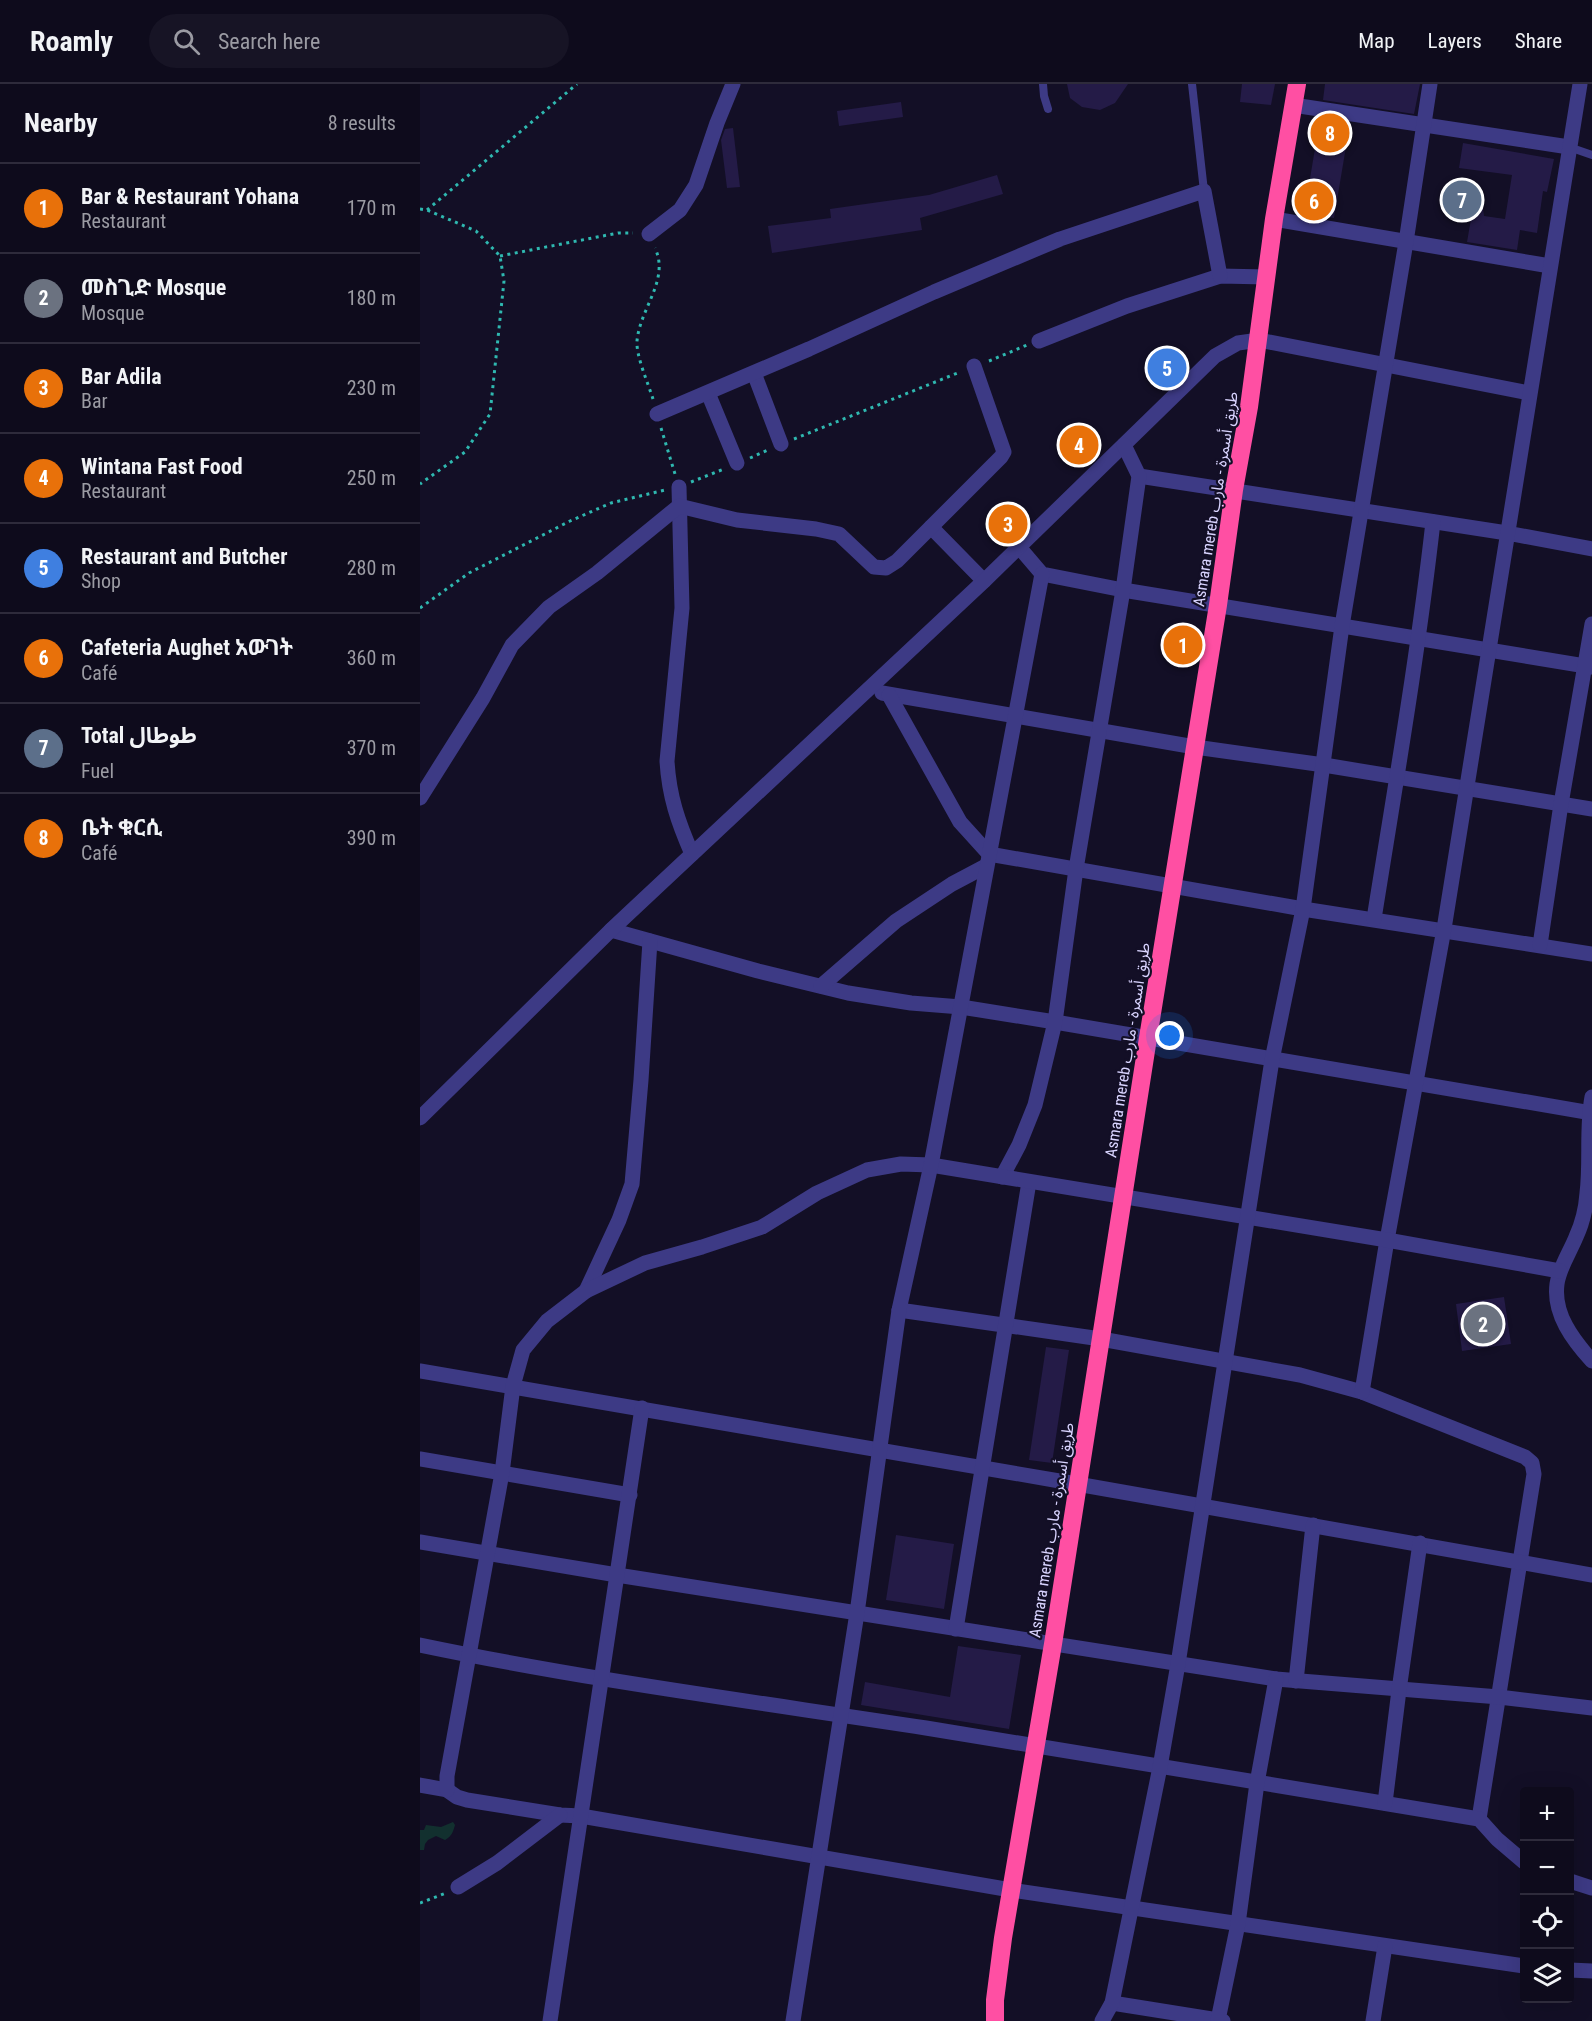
<!DOCTYPE html>
<html lang="en">
<head>
<meta charset="utf-8">
<style>
	body { margin:0; font-family:"Roboto Condensed","Noto Sans Arabic","Noto Sans Ethiopic",sans-serif; background:#171425; color:#f1f3f6 }
	.controls { position:absolute; right:18px; bottom:18px; display:grid; overflow:hidden; border-radius:6px; box-shadow:0 6px 24px #0002 }
	.controls button { width:54px; height:54px; display:grid; place-items:center; padding:0; border:0; border-bottom:2px solid #2e2b3b; background:#0e0b1c; color:#f1f3f6; font:30px sans-serif }
	.you { position:absolute; left:750px; top:952px; width:21px; height:21px; margin:-15px; border:4px solid #fff; border-radius:50%; background:#1a73e8; box-shadow:0 0 0 9px #1a73e833 }
	.badge { display:grid; place-items:center; width:39px; height:39px; border-radius:50%; background:#00e5ff; color:#fff; font-size:20px; font-weight:700 }
	.pin { position:absolute; translate:-50% -50%; border:3px solid #fff; box-shadow:0 2px 6px #0006 }
	.list { margin:0; padding:0; list-style:none }
	h2 { display:flex; justify-content:space-between; align-items:center; height:78px; margin:0; padding:0 24px; font-size:26px }
	h2 small { font-size:20px; font-weight:400; color:#9b9ba3 }
	.list li { display:grid; grid-template-columns:39px 1fr auto; gap:18px; align-items:center; box-sizing:border-box; height:90px; padding:0 24px; border-top:2px solid #2e2b3b }
	.list b { display:block; font-size:22px; white-space:nowrap }
	.list p { margin:0; font-size:20px; white-space:nowrap; color:#9b9ba3 }
	.list em { font-size:20px; font-style:normal; color:#9b9ba3 }
	.icon { flex:none; width:33px; height:33px; fill:none; stroke:currentColor; stroke-width:2; stroke-linecap:round; stroke-linejoin:round }
	.map { position:relative; flex:none; width:1172px; height:1937px; overflow:hidden }
	header { display:flex; align-items:center; gap:36px; box-sizing:border-box; height:84px; padding:0 30px; background:#0e0b1c; border-bottom:2px solid #2e2b3b }
	header strong { font-size:28px }
	nav { display:flex; gap:33px; margin-inline-start:auto; font-size:21px }
	.search { width:420px; height:54px; background:#171425; display:flex; align-items:center; gap:15px; box-sizing:border-box; padding:0 21px; border-radius:33px; color:#9b9ba3; font-size:22px }
	main { display:flex }
	aside { flex:1; background:#0e0b1c }
	.map>svg:first-child { display:block }
	.green { fill:#12302f }
	.building { fill:#241b47 }
	.lines { fill:none; stroke-linecap:round; stroke-linejoin:round }
	.path { stroke:#2fb8b0; stroke-width:3; stroke-dasharray:3 4.5; stroke-linecap:butt }
	.lane { stroke:#3d3a85; stroke-width:8 }
	.street { stroke:#3d3a85; stroke-width:15 }
	.highway { stroke:#ff4fa3; stroke-width:18 }
	.labels { text-anchor:middle; stroke-width:4.5; stroke-linejoin:round; paint-order:stroke }
	.street-label { font-size:16px; fill:#d9d4ff; stroke:#130f26 }
</style>
</head>
<body>
<header>
<strong>Roamly</strong>
<div class="search"><svg class="icon" aria-label="search" viewBox="0 0 24 24"><circle cx="10" cy="10" r="6"/><path d="M15 15l6 6"/></svg>Search here</div>
<nav><a>Map</a><a>Layers</a><a>Share</a></nav>
</header>
<main>
<aside>
<h2>Nearby<small>8 results</small></h2>
<ul class="list">
<li><span class="badge" style="background:#e8710a">1</span><div><b>Bar &amp; Restaurant Yohana</b><p>Restaurant</p></div><em>170 m</em></li>
<li><span class="badge" style="background:#6b7280">2</span><div><b>መስጊድ Mosque</b><p>Mosque</p></div><em>180 m</em></li>
<li><span class="badge" style="background:#e8710a">3</span><div><b>Bar Adila</b><p>Bar</p></div><em>230 m</em></li>
<li><span class="badge" style="background:#e8710a">4</span><div><b>Wintana Fast Food</b><p>Restaurant</p></div><em>250 m</em></li>
<li><span class="badge" style="background:#3f7fe0">5</span><div><b>Restaurant and Butcher</b><p>Shop</p></div><em>280 m</em></li>
<li><span class="badge" style="background:#e8710a">6</span><div><b>Cafeteria Aughet አውገት</b><p>Café</p></div><em>360 m</em></li>
<li><span class="badge" style="background:#5c6f8a">7</span><div><b>Total طوطال</b><p>Fuel</p></div><em>370 m</em></li>
<li><span class="badge" style="background:#e8710a">8</span><div><b>ቤት ቁርሲ</b><p>Café</p></div><em>390 m</em></li>
</ul>
</aside>
<div class="map">
<svg width="1172" height="1937" viewBox="0 0 1172 1937">
	<rect width="100%" height="100%" fill="#130f26"/>
	<!-- green -->
	<path class="green" d="M33,1738L35,1741C33,1748 32,1752 25,1756L16,1752L8,1756L5,1760L4,1766H0V1746H4L6,1741L21,1743Z"/>
	<!-- building -->
	<g class="building">
		<polygon points="647,0 708,0 695,19 680,26 662,23 650,14"/>
		<polygon points="822,0 855,0 851,21 820,18"/>
		<polygon points="905,0 1000,0 994,30 903,16"/>
		<polygon points="481,18 483,33 419,42 417,27"/>
		<polygon points="900,35 930,39 914,134 884,130"/>
		<polygon points="313,44 320,103 307,104 301,56 305,45"/>
		<polygon points="1043,59 1134,75 1127,108 1123,107 1117,149 1100,146 1097,166 1047,158 1057,101 1060,101 1064,132 1085,135 1092,91 1039,84"/>
		<polygon points="577,91 583,110 500,134 502,146 352,169 348,142 411,134 410,125 509,111"/>
		<polygon points="1084,1213 1091,1260 1042,1267 1036,1220"/>
		<polygon points="626,1263 649,1266 632,1379 609,1376"/>
		<polygon points="476,1451 534,1460 524,1525 466,1516"/>
		<polygon points="538,1562 601,1571 589,1645 441,1621 445,1598 530,1613"/>
	</g>
	<g class="lines">
		<!-- path -->
		<g class="path">
			<polyline points="0,125 7,126 56,147 80,172 84,197 70,330 45,368 0,400"/>
			<polyline points="7,126 157,0"/>
			<polyline points="80,172 198,149 213,149"/>
			<polyline points="569,277 607,261"/>
			<path d="M233,315C228,299 216,272 217,257C220,224 250,196 235,164"/>
			<polyline points="241,344 255,390"/>
			<polyline points="374,355 540,288"/>
			<polyline points="330,374 348,366"/>
			<polyline points="271,398 304,385"/>
			<polyline points="0,524 49,489 150,437 191,419 245,406"/>
			<polyline points="0,1819 26,1809"/>
		</g>
		<!-- lane -->
		<g class="lane">
			<polyline points="623,0 624,12 628,25"/>
			<polyline points="772,0 784,107"/>
			<polyline points="1149,63 1172,71"/>
		</g>
		<!-- street -->
		<g class="street">
			<polyline points="873,21 1149,63"/>
			<polyline points="854,135 1130,182"/>
			<polyline points="229,150 260,126 276,101 297,39 313,0"/>
			<polyline points="619,257 707,222 800,192 847,193"/>
			<polyline points="334,289 361,360"/>
			<polyline points="288,309 317,379"/>
			<polyline points="237,330 389,265 514,208 640,155 784,107 800,192"/>
			<polyline points="719,392 1087,449 1172,465"/>
			<path d="M259,403L262,524L247,677C249,712 258,738 272,770"/>
			<polyline points="511,443 564,497"/>
			<polyline points="599,463 622,490 703,506 1172,583"/>
			<polyline points="462,609 775,663 904,681 1172,725"/>
			<polyline points="469,611 540,738 569,770 883,825 1172,870"/>
			<polyline points="0,714 63,614 92,561 129,523 177,489 259,422 317,436 396,445 419,450 454,483 466,484 477,477 581,373 584,368 554,282"/>
			<path d="M954,835C975,703 998,571 1013,438"/>
			<polyline points="191,846 338,887 428,909 491,919 541,923 635,938 1172,1029"/>
			<polyline points="1120,861 1141,720 1172,540"/>
			<polyline points="401,902 476,837 532,800 566,782"/>
			<path d="M1172,1013C1166,1044 1171,1077 1167,1109C1166,1123 1162,1140 1156,1153C1150,1168 1139,1184 1137,1200C1133,1230 1153,1256 1172,1277"/>
			<polyline points="0,1034 191,846 564,497 795,272 818,259 839,256 1109,309"/>
			<polyline points="582,1093 599,1061 615,1021 635,938 656,785 703,506 719,392 704,361"/>
			<polyline points="166,1207 199,1136 212,1100 221,996 230,857"/>
			<polyline points="479,1226 681,1255 880,1291 942,1308 1105,1373 1112,1379 1114,1390 1059,1735"/>
			<polyline points="0,1287 657,1400 1172,1491"/>
			<polyline points="942,1308 967,1156 1024,845 1160,0"/>
			<polyline points="0,1375 210,1411"/>
			<polyline points="0,1458 197,1491 856,1595 1079,1613 1172,1624"/>
			<polyline points="536,1545 609,1098"/>
			<path d="M0,1561C167,1596 337,1618 506,1644C690,1673 875,1705 1059,1735L1077,1755L1104,1778"/>
			<polyline points="876,1597 893,1441"/>
			<polyline points="0,1701 27,1706 37,1713 47,1716 140,1731 161,1732 591,1806 1104,1882"/>
			<polyline points="27,1706 27,1692 82,1389 93,1302 103,1266 127,1237 166,1207 225,1179 282,1163 342,1143 397,1109 447,1086 481,1080 511,1081 967,1156 1140,1187"/>
			<polyline points="965,1719 979,1606 1000,1459"/>
			<polyline points="1150,1797 1172,1804"/>
			<polyline points="38,1803 77,1779 140,1731"/>
			<polyline points="1150,1886 1172,1887"/>
			<polyline points="692,1919 798,1936"/>
			<polyline points="130,1937 222,1324"/>
			<polyline points="373,1937 437,1529 479,1226 511,1081 622,490"/>
			<polyline points="682,1937 692,1919 740,1683 758,1580 852,976 883,825 922,542 986,158 1010,0"/>
			<polyline points="803,1937 798,1936 818,1840 837,1699 856,1595"/>
			<polyline points="953,1937 965,1862"/>
		</g>
		<!-- highway -->
		<polyline class="highway" points="575,1937 575,1916 583,1854 633,1560 728,954 798,521 814,406 829,323 854,135 877,0"/>
	</g>
	<g class="labels">
		<!-- street labels -->
		<g class="street-label">
			<text transform="translate(795 415) rotate(-81)" y="6">Asmara mereb طريق أسمرة - مارب</text>
			<text transform="translate(707 966) rotate(-81)" y="6">Asmara mereb طريق أسمرة - مارب</text>
			<text transform="translate(631 1446) rotate(-81)" y="6">Asmara mereb طريق أسمرة - مارب</text>
		</g>
	</g>
</svg>
<div class="controls">
<button>+</button>
<button>−</button>
<button><svg class="icon" aria-label="locate" viewBox="0 0 24 24"><circle cx="12" cy="12" r="6"/><path d="M12 2v4M12 18v4M2 12h4M18 12h4"/></svg></button>
<button><svg class="icon" aria-label="layers" viewBox="0 0 24 24"><path d="M12 4l9 5-9 5-9-5zM3 14l9 5 9-5"/></svg></button>
</div>
<div class="you"></div>
<div class="pin badge" style="left:763px;top:561px;background:#e8710a">1</div>
<div class="pin badge" style="left:1063px;top:1240px;background:#6b7280">2</div>
<div class="pin badge" style="left:588px;top:440px;background:#e8710a">3</div>
<div class="pin badge" style="left:659px;top:361px;background:#e8710a">4</div>
<div class="pin badge" style="left:747px;top:284px;background:#3f7fe0">5</div>
<div class="pin badge" style="left:894px;top:117px;background:#e8710a">6</div>
<div class="pin badge" style="left:1042px;top:116px;background:#5c6f8a">7</div>
<div class="pin badge" style="left:910px;top:49px;background:#e8710a">8</div>
</div>
</main>
</body>
</html>
